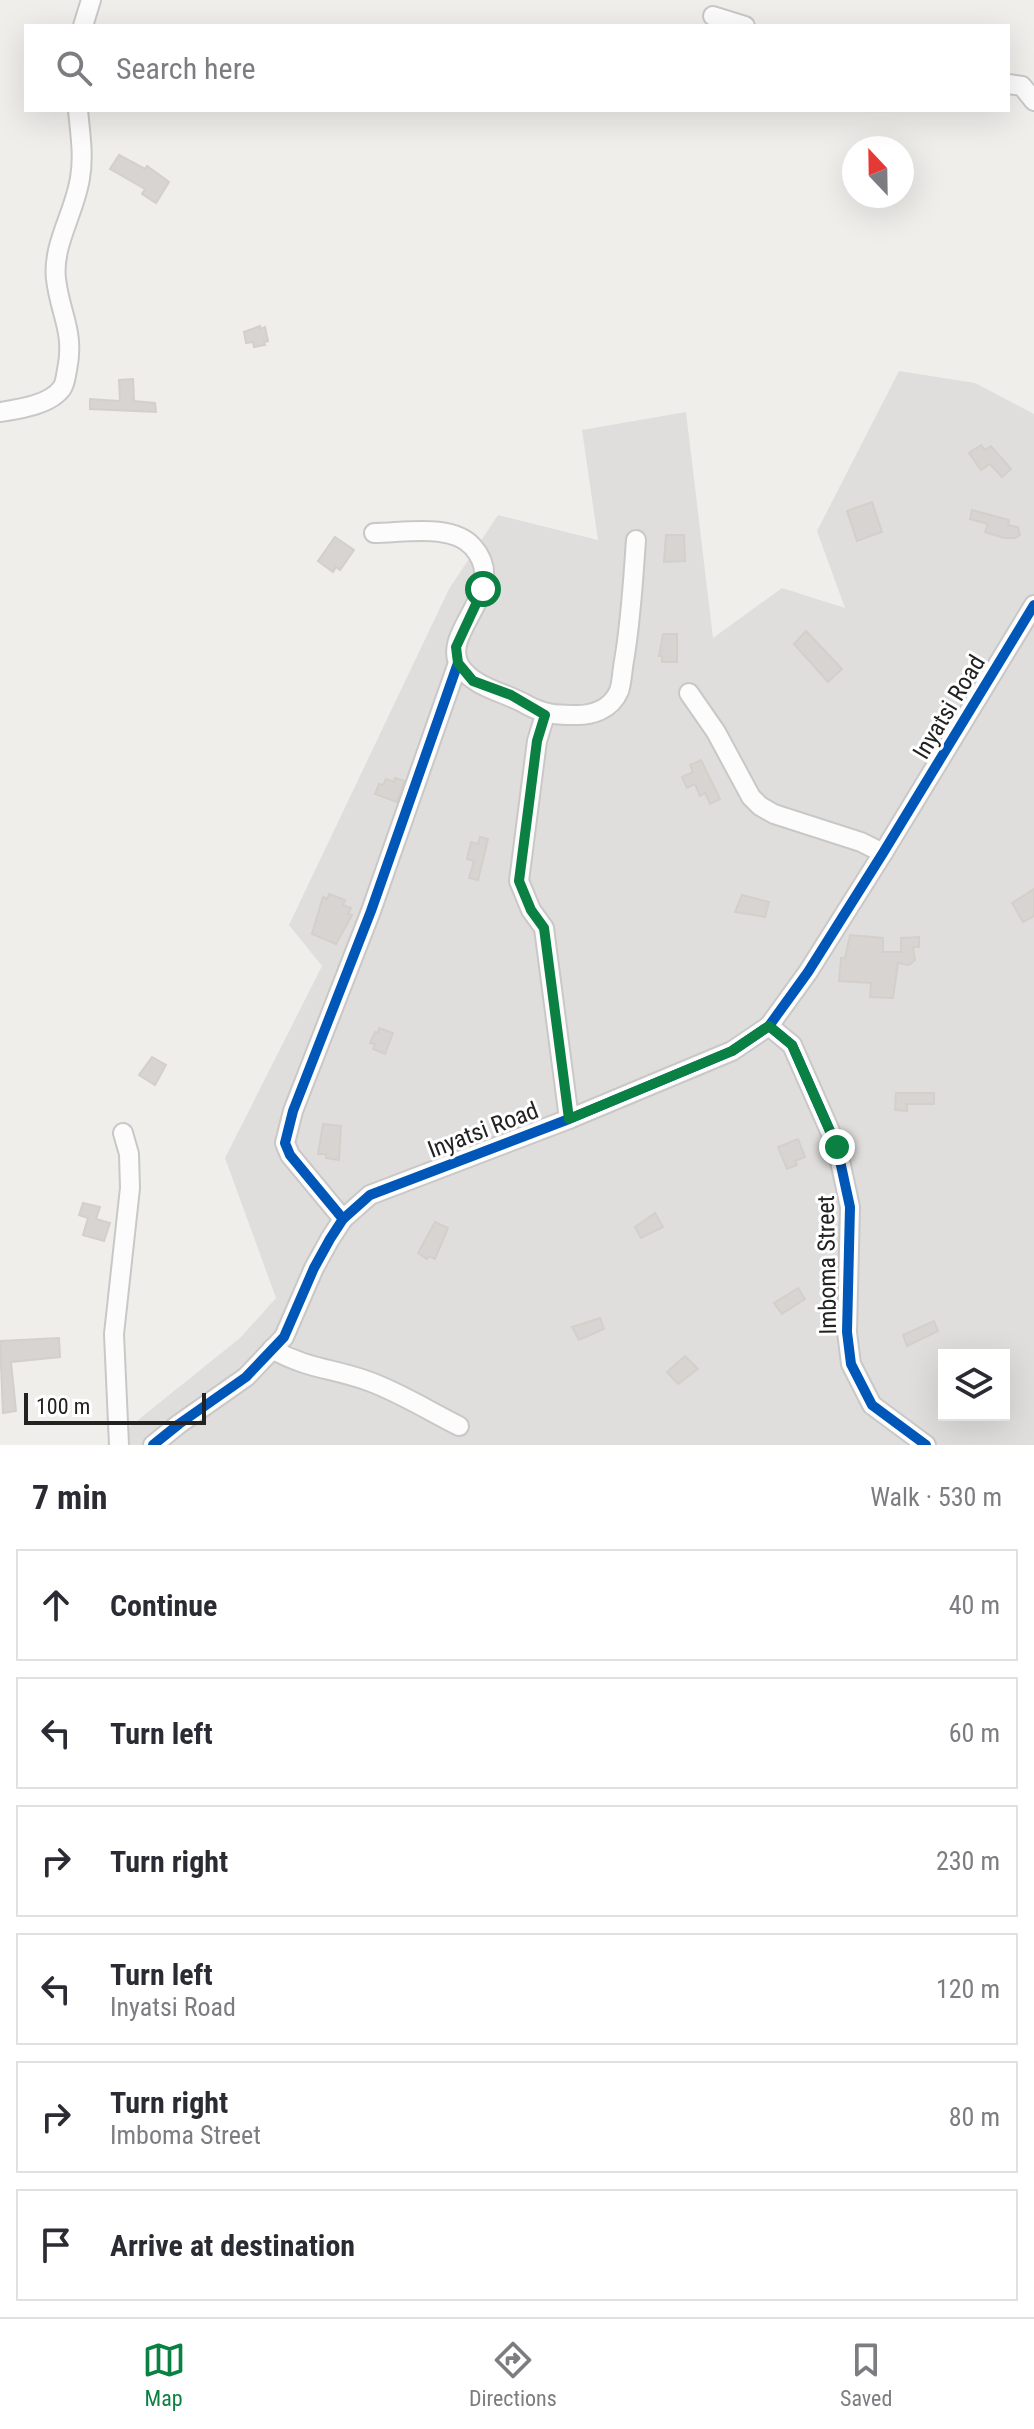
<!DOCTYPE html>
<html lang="en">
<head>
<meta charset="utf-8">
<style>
	body { margin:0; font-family:"Roboto Condensed",sans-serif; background:#f2f2f3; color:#2b2b33 }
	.controls { position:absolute; right:24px; bottom:24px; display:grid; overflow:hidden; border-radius:0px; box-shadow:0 8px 32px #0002 }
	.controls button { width:72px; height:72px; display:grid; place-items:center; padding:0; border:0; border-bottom:2px solid #e1e1e2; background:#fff; color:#2b2b33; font:40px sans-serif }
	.compass { position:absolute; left:842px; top:136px; width:72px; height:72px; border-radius:50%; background:#fff; box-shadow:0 8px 32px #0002; rotate:338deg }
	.scale { position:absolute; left:24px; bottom:20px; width:182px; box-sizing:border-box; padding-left:8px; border:4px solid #222; border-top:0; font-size:22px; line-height:28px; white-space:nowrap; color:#222; -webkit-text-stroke:6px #fff; paint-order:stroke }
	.stop { position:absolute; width:24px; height:24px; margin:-18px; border:6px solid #0b8043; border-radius:50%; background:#fff }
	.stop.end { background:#0b8043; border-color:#fff; box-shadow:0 2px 8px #0008 }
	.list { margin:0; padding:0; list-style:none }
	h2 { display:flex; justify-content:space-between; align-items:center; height:104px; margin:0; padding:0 32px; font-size:34px }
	h2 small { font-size:26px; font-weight:400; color:#7c7c81 }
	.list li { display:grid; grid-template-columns:52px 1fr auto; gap:24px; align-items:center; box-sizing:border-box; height:112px; margin:0 16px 16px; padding:0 16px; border:2px solid #e1e1e2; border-radius:0px }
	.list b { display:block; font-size:30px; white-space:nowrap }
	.list p { margin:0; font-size:26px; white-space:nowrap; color:#7c7c81 }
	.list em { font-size:26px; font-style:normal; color:#7c7c81 }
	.icon { flex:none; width:44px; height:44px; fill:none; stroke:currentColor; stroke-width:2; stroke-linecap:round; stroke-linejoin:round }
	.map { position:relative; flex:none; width:1034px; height:1445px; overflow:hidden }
	.search { position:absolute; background:#fff; box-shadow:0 8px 32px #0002; left:24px; right:24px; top:24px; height:88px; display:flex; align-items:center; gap:20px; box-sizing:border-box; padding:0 28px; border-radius:0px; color:#7c7c81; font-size:30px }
	.sheet { height:872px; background:#fff }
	nav { display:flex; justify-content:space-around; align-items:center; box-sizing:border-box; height:112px; border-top:2px solid #e1e1e2; background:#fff; font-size:22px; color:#7c7c81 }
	nav a { display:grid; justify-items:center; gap:4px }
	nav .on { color:#0b8043 }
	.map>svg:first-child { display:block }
	.residential { fill:#dfdedc; fill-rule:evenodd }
	.building { fill:#d7d4d2; stroke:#d3d0cc; stroke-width:2 }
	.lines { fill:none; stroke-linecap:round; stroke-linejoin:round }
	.minor-casing { stroke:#c9c8c7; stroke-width:22 }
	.minor { stroke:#fdfcfc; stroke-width:18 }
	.cycleway-casing { stroke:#fff; stroke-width:15 }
	.cycleway { stroke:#0057b8; stroke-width:10 }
	.route { stroke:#0b8043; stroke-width:10 }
	.labels { text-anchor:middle; stroke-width:6; stroke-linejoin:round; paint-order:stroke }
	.street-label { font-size:24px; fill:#222; stroke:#fff }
</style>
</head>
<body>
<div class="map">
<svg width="1034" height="1445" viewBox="0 0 1034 1445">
	<rect width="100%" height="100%" fill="#f0eeeb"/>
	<!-- residential -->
	<path class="residential" d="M899,371L975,383L1034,414V1445H107L240,1338L276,1298L225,1158L322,966L289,925L449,589L498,515L598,540L582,430L686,412L713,638L782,588L845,608L817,531ZM944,1355H1004V1415H944Z"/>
	<!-- building -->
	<g class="building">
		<polygon points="119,155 145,169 147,166 169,182 156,203 142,194 145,189 110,169"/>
		<polygon points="260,326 260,329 265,327 268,341 264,342 265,345 254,347 253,342 246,343 244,332"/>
		<polygon points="133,379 134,401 155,403 156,412 90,409 90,399 120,401 119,380"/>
		<polygon points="981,445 985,450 991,446 1011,469 1002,477 990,464 981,470 969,453"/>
		<polygon points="872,502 882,532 857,541 847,511"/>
		<polygon points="972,510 1009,520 1008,525 1018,527 1020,535 1015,538 1004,538 985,532 988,524 970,519"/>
		<polygon points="666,535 684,535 685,561 664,562"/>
		<polygon points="335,537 354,550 340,570 336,567 333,572 318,561"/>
		<polygon points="806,631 842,669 828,682 794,644"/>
		<polygon points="663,634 677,634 677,662 662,662 662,656 659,656"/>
		<polygon points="701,760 720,799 710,804 705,793 700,796 695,784 687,788 682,777 693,772 690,765"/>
		<polygon points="395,778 404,781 397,802 375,794 379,784 383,785 386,779 394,782"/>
		<polygon points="480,837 488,839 478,880 469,878 474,861 467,859 471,842 478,844"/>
		<polygon points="1034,889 1034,916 1023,922 1012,903"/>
		<polygon points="329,894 345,900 343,905 351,908 348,914 352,915 336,944 312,934 323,897 327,899"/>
		<polygon points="742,895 769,902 765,917 735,912"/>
		<polygon points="850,935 883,938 883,952 901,952 901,938 919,937 919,947 913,947 915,960 909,965 898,963 893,998 870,997 871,983 839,981 841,958 845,958"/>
		<polygon points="379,1028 393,1033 385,1054 373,1049 375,1044 370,1043 375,1032 378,1033"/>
		<polygon points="152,1057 166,1065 155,1085 139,1075"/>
		<polygon points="896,1093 934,1093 934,1104 907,1104 907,1111 895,1110"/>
		<polygon points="323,1124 341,1126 339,1160 326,1158 326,1154 318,1154"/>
		<polygon points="798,1139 805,1157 795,1161 797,1165 787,1169 778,1147"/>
		<polygon points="83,1203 100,1207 96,1219 110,1223 104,1241 83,1235 88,1218 79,1215"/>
		<polygon points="655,1213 663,1227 641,1238 635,1227"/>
		<polygon points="435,1222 448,1228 435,1259 429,1256 427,1259 418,1253"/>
		<polygon points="798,1288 805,1299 782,1314 774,1303"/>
		<polygon points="600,1318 604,1329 579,1340 572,1327"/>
		<polygon points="934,1321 938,1331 907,1346 903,1335"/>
		<polygon points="59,1338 60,1357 11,1362 16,1411 3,1413 0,1341"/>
		<polygon points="685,1356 698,1369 678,1384 667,1372"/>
	</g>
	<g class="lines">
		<defs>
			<g id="minor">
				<polyline points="713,16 745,26"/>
				<polyline points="83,26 91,0"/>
				<polyline points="1008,84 1022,86 1034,101"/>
				<path d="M0,412C19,409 50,405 62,388C65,384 66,375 67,370C75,332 60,314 56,279C52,245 75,212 80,178C84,156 80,132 78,110"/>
				<path d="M374,533C404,533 452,523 473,547C511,590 439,632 460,666C474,688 505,692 527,705C544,714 554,715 573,715C591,716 611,710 619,691C622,683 622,671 624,661C631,621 633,581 636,540"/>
				<polyline points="689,693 716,732 751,797 760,806 774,814 861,842 883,853"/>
				<polyline points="545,715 537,741 519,881 531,910 544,928 569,1119"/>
				<polyline points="769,1026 792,1045 837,1147 850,1207 847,1332 851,1364 872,1405 926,1445"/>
				<polyline points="343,1219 290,1155 285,1143 293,1111 371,911 458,663"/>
				<path d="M272,1349C307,1369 332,1368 368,1381C399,1392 429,1411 459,1426"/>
				<polyline points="119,1445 114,1334 130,1188 129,1154 123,1133"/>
				<polyline points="153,1445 179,1424 246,1377 284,1337 314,1268 330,1239 343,1219 370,1195 569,1119 732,1051 769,1026 808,972 883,853 1034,605"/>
			</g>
		</defs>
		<!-- minor casing -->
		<use href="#minor" class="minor-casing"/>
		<!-- minor -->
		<use href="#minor" class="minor"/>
		<defs>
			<g id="cycleway">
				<polyline points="769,1026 792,1045 837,1147 850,1207 847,1332 851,1364 872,1405 926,1445"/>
				<polyline points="343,1219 290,1155 285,1143 293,1111 371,911 458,663"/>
				<polyline points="153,1445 179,1424 246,1377 284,1337 314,1268 330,1239 343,1219 370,1195 569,1119 732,1051 769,1026 808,972 883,853 1034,605"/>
			</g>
		</defs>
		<!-- cycleway casing -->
		<use href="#cycleway" class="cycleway-casing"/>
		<!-- cycleway -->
		<use href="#cycleway" class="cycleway"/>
	</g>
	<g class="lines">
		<!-- route -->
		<polyline class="route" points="483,589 456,647 458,663 473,681 511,695 545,715 537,741 519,881 531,910 544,928 569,1119 732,1051 769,1026 792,1045 837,1147"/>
	</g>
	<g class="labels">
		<!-- street labels -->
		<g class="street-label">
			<text transform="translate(949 707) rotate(-59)" y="8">Inyatsi Road</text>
			<text transform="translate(483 1130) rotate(-21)" y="8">Inyatsi Road</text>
			<text transform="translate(827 1265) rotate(-91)" y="8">Imboma Street</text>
		</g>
	</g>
</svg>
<div class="controls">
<button><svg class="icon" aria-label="layers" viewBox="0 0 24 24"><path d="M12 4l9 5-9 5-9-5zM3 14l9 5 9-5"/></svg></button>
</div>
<svg class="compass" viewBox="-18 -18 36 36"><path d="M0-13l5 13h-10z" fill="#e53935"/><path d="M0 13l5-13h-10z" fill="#7c7c81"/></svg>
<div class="scale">100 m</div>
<div class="stop" style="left:483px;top:589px"></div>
<div class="stop end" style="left:837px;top:1147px"></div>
<div class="search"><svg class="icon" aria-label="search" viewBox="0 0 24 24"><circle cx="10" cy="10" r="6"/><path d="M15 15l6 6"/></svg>Search here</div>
</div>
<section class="sheet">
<h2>7 min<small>Walk · 530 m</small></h2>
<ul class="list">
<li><svg class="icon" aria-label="ahead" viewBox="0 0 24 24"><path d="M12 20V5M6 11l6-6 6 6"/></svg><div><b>Continue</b></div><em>40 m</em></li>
<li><svg class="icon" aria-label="left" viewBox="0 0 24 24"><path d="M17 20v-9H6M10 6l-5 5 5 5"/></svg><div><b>Turn left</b></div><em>60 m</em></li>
<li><svg class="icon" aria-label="right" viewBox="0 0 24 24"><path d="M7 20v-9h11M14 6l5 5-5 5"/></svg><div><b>Turn right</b></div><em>230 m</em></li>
<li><svg class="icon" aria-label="left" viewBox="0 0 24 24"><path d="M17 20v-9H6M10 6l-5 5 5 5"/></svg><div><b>Turn left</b><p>Inyatsi Road</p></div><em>120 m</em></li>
<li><svg class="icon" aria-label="right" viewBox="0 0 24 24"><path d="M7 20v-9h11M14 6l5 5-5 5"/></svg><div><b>Turn right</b><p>Imboma Street</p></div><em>80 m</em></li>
<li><svg class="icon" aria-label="arrive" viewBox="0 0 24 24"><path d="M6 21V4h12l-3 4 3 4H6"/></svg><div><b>Arrive at destination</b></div></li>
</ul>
</section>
<nav>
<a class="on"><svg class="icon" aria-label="map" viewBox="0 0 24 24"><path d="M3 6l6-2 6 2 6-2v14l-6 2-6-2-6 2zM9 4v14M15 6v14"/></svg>Map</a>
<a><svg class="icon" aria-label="directions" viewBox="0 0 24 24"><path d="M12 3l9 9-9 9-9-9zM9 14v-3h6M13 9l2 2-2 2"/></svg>Directions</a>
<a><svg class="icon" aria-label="saved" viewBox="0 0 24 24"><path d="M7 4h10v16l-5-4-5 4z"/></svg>Saved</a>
</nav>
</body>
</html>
